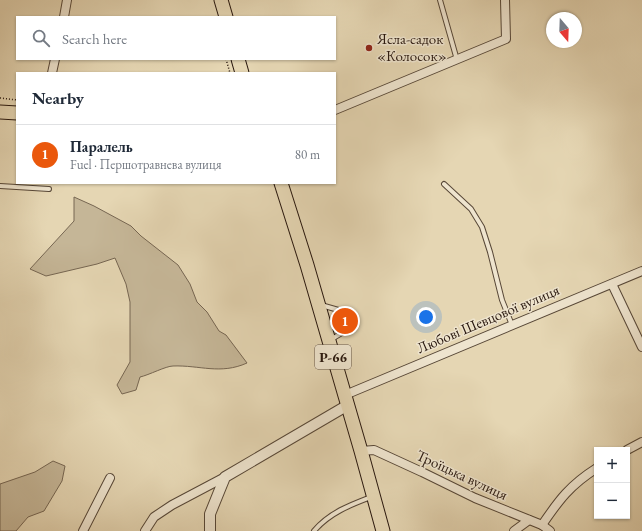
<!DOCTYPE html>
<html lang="en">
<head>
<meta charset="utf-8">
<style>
	body { margin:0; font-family:"EB Garamond",serif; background:#f2f2f3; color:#1f2937 }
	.controls { position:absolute; right:12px; bottom:12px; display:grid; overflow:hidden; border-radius:0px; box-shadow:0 1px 3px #0004 }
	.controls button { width:36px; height:36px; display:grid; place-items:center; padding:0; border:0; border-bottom:1px solid #e0e1e3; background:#fff; color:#1f2937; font:20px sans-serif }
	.compass { position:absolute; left:546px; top:12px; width:36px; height:36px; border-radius:50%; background:#fff; box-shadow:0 1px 3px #0004; rotate:161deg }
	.you { position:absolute; left:426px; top:317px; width:14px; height:14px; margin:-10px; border:3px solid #fff; border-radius:50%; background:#1a73e8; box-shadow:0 0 0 6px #1a73e833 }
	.badge { display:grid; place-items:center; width:26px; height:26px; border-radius:50%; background:#ea580c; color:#fff; font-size:13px; font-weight:700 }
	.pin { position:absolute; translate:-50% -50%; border:2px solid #fff; box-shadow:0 1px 4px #0006 }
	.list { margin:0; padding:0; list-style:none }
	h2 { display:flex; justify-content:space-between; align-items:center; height:52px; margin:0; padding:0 16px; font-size:17px }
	h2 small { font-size:13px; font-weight:400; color:#747a83 }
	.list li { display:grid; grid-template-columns:26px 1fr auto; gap:12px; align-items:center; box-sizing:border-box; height:60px; padding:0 16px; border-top:1px solid #e0e1e3 }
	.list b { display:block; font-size:15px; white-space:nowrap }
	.list p { margin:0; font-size:13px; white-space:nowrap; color:#747a83 }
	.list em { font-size:13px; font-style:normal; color:#747a83 }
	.icon { flex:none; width:22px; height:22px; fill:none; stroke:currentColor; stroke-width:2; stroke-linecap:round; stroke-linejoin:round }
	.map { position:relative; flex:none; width:642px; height:531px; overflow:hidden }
	.search { position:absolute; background:#fff; box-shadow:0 1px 3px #0004; left:16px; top:16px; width:320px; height:44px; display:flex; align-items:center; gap:10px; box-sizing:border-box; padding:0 14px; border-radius:0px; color:#747a83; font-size:15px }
	.panel { position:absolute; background:#fff; box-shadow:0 1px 3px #0004; left:16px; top:72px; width:320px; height:112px; border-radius:0px }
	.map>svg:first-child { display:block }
	.green { fill:#c5b697; stroke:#766652 }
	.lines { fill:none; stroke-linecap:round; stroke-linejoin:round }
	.service-casing { stroke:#574737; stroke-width:6 }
	.minor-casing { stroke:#574737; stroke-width:10 }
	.tertiary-casing { stroke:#574737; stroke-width:12 }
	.primary-casing { stroke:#28170e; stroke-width:15 }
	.path { stroke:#28170e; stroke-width:1.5; stroke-dasharray:1 2; stroke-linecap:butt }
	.service { stroke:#eee4ce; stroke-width:4 }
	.minor { stroke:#eee4ce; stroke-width:8 }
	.tertiary { stroke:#eee4ce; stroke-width:10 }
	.primary { stroke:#e5d6b3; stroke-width:13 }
	.poi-dot { fill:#8f2418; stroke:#eee4ce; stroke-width:1.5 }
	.labels { text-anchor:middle; stroke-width:3; stroke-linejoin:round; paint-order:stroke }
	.shield { fill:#eee4ce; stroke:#635448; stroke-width:1 }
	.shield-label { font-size:14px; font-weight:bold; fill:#28170e }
	.poi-label { font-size:15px; fill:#28170e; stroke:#eee4ce; text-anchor:start }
	.street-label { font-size:15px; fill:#28170e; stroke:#eee4ce }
</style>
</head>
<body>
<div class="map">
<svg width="642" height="531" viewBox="0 0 642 531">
	<rect width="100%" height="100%" fill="#e5d6b3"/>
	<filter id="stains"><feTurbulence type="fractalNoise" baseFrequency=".005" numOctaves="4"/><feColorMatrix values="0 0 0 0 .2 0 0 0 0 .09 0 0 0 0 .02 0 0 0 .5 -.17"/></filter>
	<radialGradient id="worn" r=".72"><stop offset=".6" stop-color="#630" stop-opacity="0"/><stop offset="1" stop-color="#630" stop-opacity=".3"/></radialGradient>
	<!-- green -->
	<g class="green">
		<path d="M74,197L94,206L131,226L141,236L178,265L190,284L197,302L207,312L219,331L226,335L247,363C220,375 200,365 173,366C166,366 149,375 140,377L136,390L122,394L117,385L130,362V302L126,284L115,258L97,264L46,276L30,269L74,221Z"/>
		<polygon points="53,461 65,466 62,481 44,511 28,517 16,531 0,531 0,484 35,472"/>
	</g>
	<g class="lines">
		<defs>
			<g id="service">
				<polyline points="440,0 457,60"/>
				<polyline points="444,184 471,209 482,227 490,252 502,300 512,325"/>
				<polyline points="0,186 49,189"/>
				<polyline points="321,305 342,311 343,316"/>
				<polyline points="330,340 347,330 346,326"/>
				<path d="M314,531C329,513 350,505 371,497"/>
			</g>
			<g id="minor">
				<polyline points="64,17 67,0"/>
				<polyline points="52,73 55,59"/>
				<polyline points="335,110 506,39 505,0"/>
				<polyline points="612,284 642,347"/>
				<polyline points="345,395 642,271"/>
				<polyline points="627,450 642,442"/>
				<polyline points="361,451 374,450 422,472 475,498 542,525 550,531"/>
				<path d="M542,525C559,500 570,485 597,468"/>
				<polyline points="83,531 110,478"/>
				<polyline points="145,531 154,517 172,505 225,477"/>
				<polyline points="514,531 529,520"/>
			</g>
			<polyline id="tertiary" points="210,531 210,514 225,477 348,405"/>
			<g id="primary">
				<polyline points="221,0 226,17"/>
				<polyline points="238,59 242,73"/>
				<polyline points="0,112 17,113"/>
				<polyline points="281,183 307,265 361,451 383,531"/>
			</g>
		</defs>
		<!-- service casing -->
		<use href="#service" class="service-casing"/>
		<!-- minor casing -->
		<use href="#minor" class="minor-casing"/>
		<!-- tertiary casing -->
		<use href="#tertiary" class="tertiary-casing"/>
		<!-- primary casing -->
		<use href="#primary" class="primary-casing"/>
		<!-- path -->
		<g class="path">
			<polyline points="226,59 230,73"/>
			<polyline points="0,98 17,100"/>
		</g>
		<!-- service -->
		<use href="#service" class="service"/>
		<!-- minor -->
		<use href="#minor" class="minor"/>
		<!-- tertiary -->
		<use href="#tertiary" class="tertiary"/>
		<!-- primary -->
		<use href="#primary" class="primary"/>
	</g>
	<!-- markers -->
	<circle class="poi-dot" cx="369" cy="48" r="4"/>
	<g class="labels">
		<!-- shield labels -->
		<rect class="shield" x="315" y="345" width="36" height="24" rx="3"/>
		<g class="shield-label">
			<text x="333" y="362">Р-66</text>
		</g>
		<!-- poi labels -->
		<g class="poi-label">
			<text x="377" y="44">Ясла-садок<tspan x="377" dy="17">«Колосок»</tspan></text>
		</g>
		<!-- street labels -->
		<g class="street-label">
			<text transform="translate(488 319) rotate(-23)" y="5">Любові Шевцової вулиця</text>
			<text transform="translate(462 475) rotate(25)" y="5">Троїцька вулиця</text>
		</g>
	</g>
	<rect width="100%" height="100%" filter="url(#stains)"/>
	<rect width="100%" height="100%" fill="url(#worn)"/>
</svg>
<div class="controls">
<button>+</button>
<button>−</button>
</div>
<svg class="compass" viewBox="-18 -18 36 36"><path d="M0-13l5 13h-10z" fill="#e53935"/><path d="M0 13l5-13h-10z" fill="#747a83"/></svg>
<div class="you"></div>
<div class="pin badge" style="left:345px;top:321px">1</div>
<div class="search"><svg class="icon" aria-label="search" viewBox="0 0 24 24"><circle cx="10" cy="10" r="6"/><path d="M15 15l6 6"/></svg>Search here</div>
<section class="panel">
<h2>Nearby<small></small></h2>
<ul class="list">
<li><span class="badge">1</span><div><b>Паралель</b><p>Fuel · Першотравнева вулиця</p></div><em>80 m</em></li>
</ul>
</section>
</div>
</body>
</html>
